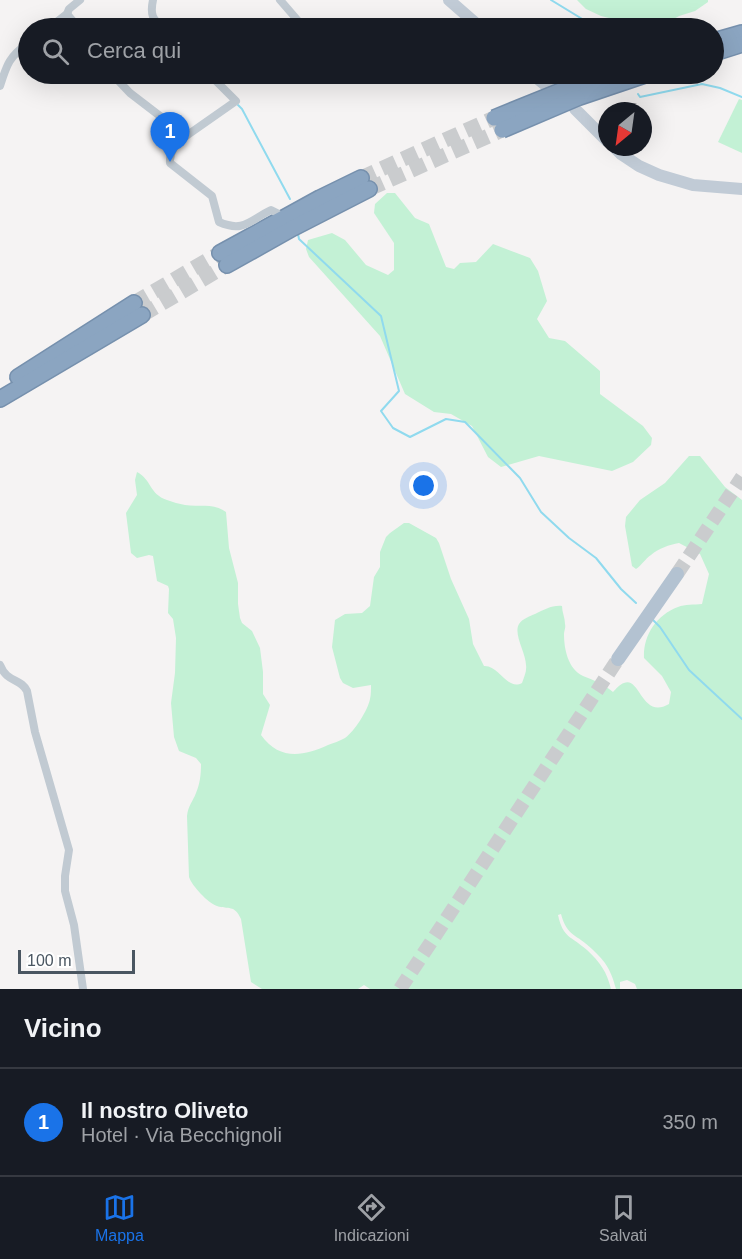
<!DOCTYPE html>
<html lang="it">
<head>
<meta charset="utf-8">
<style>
	body { margin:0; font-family:Helvetica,sans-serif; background:#20242c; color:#f1f3f6 }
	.compass { position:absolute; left:598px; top:102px; width:54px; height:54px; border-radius:50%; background:#171b24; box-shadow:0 6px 24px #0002; rotate:209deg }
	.scale { position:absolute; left:18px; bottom:15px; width:117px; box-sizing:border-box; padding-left:6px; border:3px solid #4a5661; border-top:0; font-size:16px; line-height:21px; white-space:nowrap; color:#4a5661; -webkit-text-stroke:4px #fff; paint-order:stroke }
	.you { position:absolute; left:424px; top:486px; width:21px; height:21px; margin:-15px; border:4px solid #fff; border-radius:50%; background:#1a73e8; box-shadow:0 0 0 9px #1a73e833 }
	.badge { display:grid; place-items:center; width:39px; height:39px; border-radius:50%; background:#1a73e8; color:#fff; font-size:20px; font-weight:700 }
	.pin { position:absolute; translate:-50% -50px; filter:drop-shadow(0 2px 3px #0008) }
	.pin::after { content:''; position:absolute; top:32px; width:21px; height:18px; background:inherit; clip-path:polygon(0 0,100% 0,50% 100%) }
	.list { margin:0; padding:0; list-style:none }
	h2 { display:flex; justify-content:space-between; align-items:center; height:78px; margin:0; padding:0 24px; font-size:26px }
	h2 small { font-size:20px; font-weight:400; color:#9ea1a6 }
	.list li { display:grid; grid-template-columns:39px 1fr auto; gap:18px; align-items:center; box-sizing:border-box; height:108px; padding:0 24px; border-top:2px solid #363941 }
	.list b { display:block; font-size:22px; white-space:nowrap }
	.list p { margin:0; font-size:20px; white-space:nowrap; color:#9ea1a6 }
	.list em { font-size:20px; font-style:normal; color:#9ea1a6 }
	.icon { flex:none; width:33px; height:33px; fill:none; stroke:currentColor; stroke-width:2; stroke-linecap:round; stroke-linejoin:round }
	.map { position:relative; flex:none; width:742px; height:989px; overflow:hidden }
	.search { position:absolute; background:#171b24; box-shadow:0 6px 24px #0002; left:18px; right:18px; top:18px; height:66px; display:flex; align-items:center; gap:15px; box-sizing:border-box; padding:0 21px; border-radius:33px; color:#9ea1a6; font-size:22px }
	.sheet { height:186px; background:#171b24 }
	nav { display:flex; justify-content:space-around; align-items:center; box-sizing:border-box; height:84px; border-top:2px solid #363941; background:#171b24; font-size:16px; color:#9ea1a6 }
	nav a { display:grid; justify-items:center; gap:3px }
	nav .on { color:#1a73e8 }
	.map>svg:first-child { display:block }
	.green { fill:#c3f1d5 }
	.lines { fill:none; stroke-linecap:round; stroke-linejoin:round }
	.stream { stroke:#90daee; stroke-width:2 }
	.primary-tunnel { stroke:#caccce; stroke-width:14; stroke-dasharray:14 7; stroke-linecap:butt }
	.highway-tunnel { stroke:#caccce; stroke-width:15; stroke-dasharray:15 8; stroke-linecap:butt }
	.highway-casing { stroke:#7690ad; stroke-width:18 }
	.street { stroke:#c1cad2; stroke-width:8 }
	.secondary { stroke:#c1cbd6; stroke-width:12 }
	.primary { stroke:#b3c2d1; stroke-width:14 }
	.highway { stroke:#8ba5c1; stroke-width:15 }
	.highway-bridge-casing { stroke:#7690ad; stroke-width:18; stroke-linecap:butt }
	.highway-bridge { stroke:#8ba5c1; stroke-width:15 }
</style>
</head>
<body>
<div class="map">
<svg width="742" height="989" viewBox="0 0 742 989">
	<rect width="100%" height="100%" fill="#f5f3f3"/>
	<!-- green -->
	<g class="green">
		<polygon points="577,0 708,0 708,2 695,11 679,16 665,24 633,24 601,16 586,9"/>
		<polygon points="739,99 742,100 742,153 718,142"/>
		<polygon points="387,193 395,193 415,218 429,224 446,267 454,269 460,263 476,262 493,244 530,258 538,271 547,301 537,319 549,338 565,341 600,371 600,394 643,426 652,438 651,445 633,462 612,471 539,456 501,467 488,457 472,426 451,414 434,412 405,394 380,336 309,257 306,249 308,240 332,233 345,240 366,265 388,275 394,270 394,243 374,213 375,204"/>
		<path d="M689,456H700L725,487L742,500V989H637L635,984L627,980L620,982V989H616C611,970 606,962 592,949C577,934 567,937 561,914L558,915C563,938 571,936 587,950C600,962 607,972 611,989H370L364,985L358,989H262L251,982L241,919C234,904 229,910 217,906C208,903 192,886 189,877L187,816C188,806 193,801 196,793C200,784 201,774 201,764L196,758L179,751L174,737L171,703L175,673L176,638L173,619L168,613L169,589L168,586L157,581L153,556L149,555L137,558L131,553L126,513L137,495L135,480L137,472C152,480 149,494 167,500C173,502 179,504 185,505C200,507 214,503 226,512L229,548L238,583V604L240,618L242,623L252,631L260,648L263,672V694L270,705L261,735C279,760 302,757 328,745C333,743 340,741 345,738C354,732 368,710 370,699C371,695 371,689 371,685L353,688L343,683L340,678L332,647L335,620L345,614L362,613L370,606L374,577L380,567V552L386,537L390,533L404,523H409L436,538L439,543L451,579L469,619L473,644L484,666C499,665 507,691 522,683C524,677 527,671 526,665C526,653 513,634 519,624C522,619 530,616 535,614C544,610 552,605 562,606C562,612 565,618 565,624C566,628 564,631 564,634C564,649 568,669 583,676C593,680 604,684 613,692C616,689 620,684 624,683C640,676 642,720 669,704L671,692L662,676L644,658C643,636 656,615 678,607C685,604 694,605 702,604L709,574L700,554L679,543C669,545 659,548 651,555C645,559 642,565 636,569L632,566L625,526L626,517L640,500L665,483Z"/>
	</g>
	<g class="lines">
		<!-- stream -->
		<g class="stream">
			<polyline points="551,0 597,28"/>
			<polyline points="638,94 640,97 702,84 720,88 742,97"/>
			<polyline points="238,105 242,109 290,199"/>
			<polyline points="298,234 299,239 381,316 399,391 381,411 393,428 410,437 446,419 465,422 520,478 541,512 569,538 596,558 621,589 636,603"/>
			<polyline points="653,620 660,627 689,670 742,719"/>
		</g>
		<!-- primary-tunnel -->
		<g class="primary-tunnel">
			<polyline points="677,574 742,477"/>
			<polyline points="400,989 618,659"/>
		</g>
		<!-- highway-tunnel -->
		<g class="highway-tunnel">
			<polyline points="361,178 494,118"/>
			<polyline points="369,189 502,130"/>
			<polyline points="134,303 220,253"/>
			<polyline points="142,315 227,265"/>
		</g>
		<defs>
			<g id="highway">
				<polyline points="714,41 742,33"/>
				<polyline points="714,53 742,44"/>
				<polyline points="573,86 609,74"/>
				<polyline points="577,98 648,74"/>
				<polyline points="220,253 320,198 361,178"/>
				<polyline points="227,265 293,228 369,189"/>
				<polyline points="18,377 134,303"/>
				<polyline points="0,399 142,315"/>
			</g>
		</defs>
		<!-- highway casing -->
		<use href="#highway" class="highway-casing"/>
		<!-- street -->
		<g class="street">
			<path d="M153,0C150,14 152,20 164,28"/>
			<polyline points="280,0 300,23"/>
			<polyline points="67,14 79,28"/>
			<polyline points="49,28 67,14 69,9 80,0"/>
			<polyline points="112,74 130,93 186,136 236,101 209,74"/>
			<path d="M0,86C7,64 9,57 28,43"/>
			<path d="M186,136C176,143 169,151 170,163L212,196L219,222C244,233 250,220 271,210L277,213"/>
			<path d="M0,665C7,683 21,678 27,691L35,732L69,850L65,876V891L74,925L83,989"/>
		</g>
		<!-- secondary -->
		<g class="secondary">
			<polyline points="449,0 481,28"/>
			<polyline points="532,74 548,87"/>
			<polyline points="575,109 607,141"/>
			<polyline points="614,147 621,154 639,166 659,175 693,185 742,189"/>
		</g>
		<!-- primary -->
		<polyline class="primary" points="618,659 677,574"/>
		<!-- highway -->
		<use href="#highway" class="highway"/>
		<defs>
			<g id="highway-bridge">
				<polyline points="494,118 573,86"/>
				<polyline points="502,130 577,98"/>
			</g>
		</defs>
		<!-- highway-bridge casing -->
		<use href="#highway-bridge" class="highway-bridge-casing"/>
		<!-- highway-bridge -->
		<use href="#highway-bridge" class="highway-bridge"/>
	</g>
</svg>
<svg class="compass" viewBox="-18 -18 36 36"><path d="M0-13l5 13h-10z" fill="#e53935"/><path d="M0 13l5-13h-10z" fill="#9ea1a6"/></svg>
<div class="scale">100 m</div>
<div class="you"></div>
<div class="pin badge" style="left:170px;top:162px">1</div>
<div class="search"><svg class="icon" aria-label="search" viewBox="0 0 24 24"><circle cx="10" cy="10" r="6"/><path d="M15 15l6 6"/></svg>Cerca qui</div>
</div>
<section class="sheet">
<h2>Vicino<small></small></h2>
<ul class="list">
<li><span class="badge">1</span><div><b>Il nostro Oliveto</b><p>Hotel · Via Becchignoli</p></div><em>350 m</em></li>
</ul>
</section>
<nav>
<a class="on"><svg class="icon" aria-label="map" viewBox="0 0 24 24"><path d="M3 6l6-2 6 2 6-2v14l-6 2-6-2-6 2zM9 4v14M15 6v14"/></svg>Mappa</a>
<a><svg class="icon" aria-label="directions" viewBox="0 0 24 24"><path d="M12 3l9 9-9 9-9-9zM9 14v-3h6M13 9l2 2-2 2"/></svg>Indicazioni</a>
<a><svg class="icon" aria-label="saved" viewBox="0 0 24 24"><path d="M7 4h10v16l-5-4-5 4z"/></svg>Salvati</a>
</nav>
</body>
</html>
